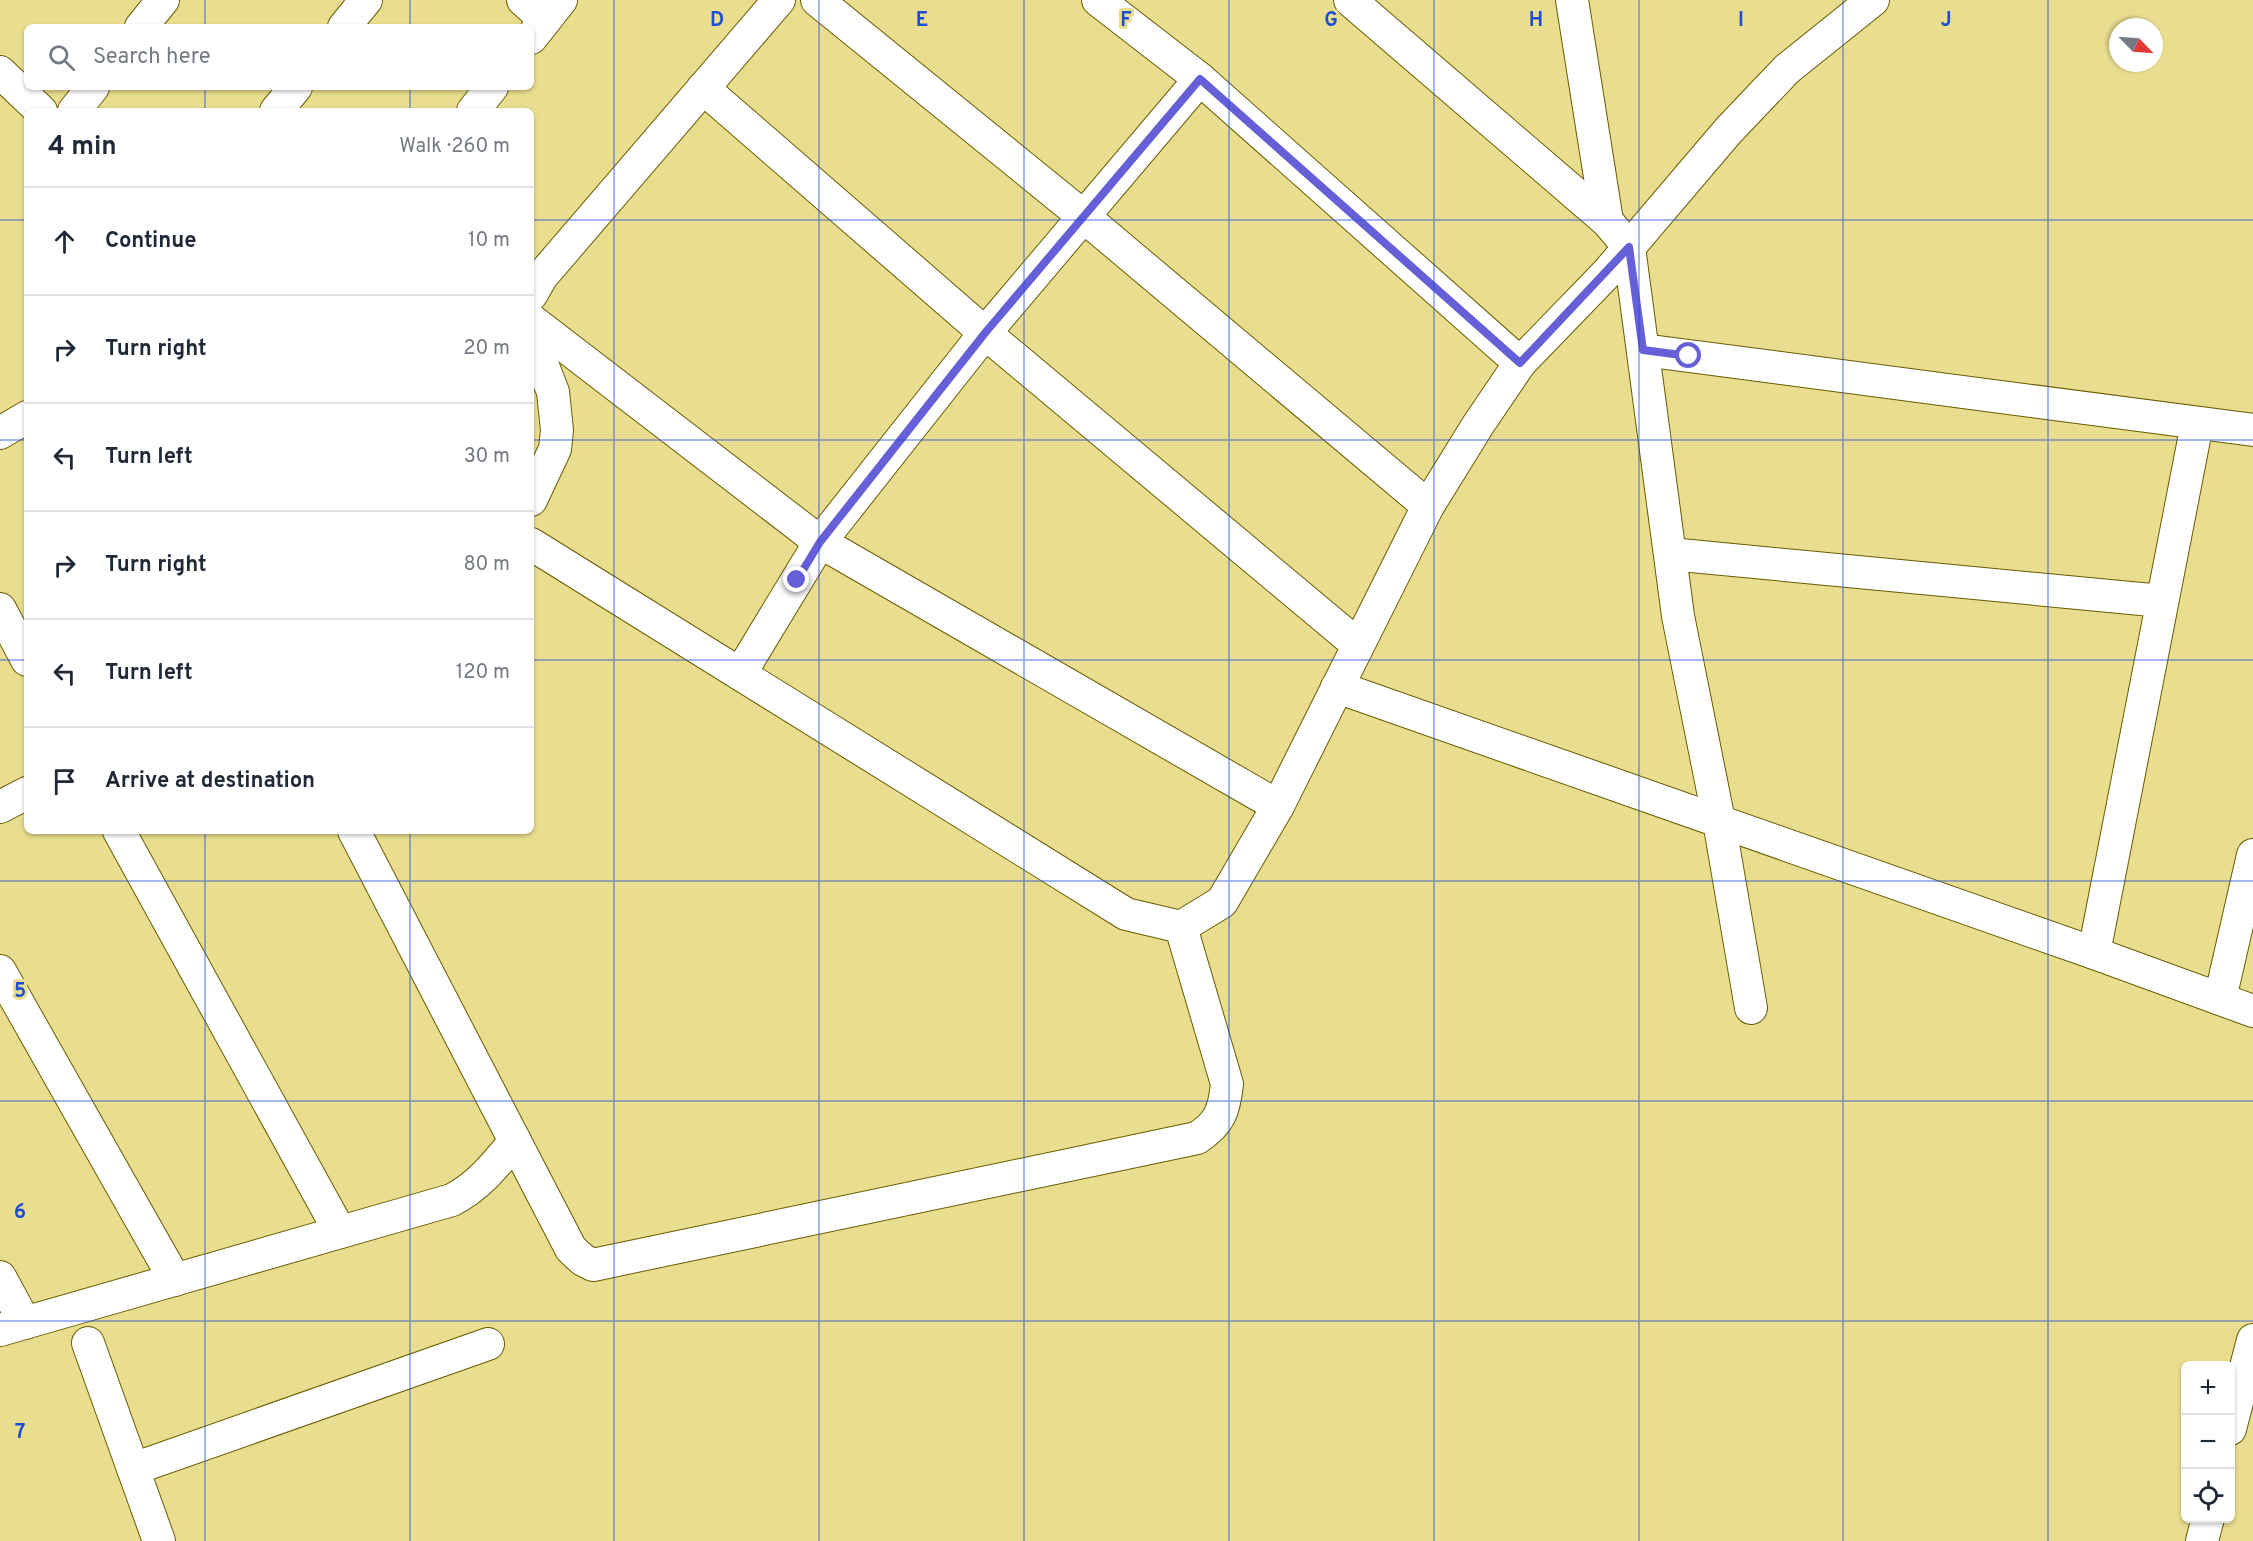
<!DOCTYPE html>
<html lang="en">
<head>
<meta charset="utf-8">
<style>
	body { margin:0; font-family:Overpass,sans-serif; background:#f2f2f3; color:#1f2937 }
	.controls { position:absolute; right:18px; bottom:18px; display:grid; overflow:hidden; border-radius:9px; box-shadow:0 2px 4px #0004 }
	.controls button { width:54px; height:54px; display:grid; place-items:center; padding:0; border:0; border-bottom:2px solid #e0e1e3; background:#fff; color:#1f2937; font:30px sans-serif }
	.compass { position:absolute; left:2109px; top:18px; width:54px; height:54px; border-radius:50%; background:#fff; box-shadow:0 2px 4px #0004; rotate:115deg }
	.stop { position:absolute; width:18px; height:18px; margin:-14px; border:4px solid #655fd8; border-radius:50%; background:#fff }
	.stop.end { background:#655fd8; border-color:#fff; box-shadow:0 2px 6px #0008 }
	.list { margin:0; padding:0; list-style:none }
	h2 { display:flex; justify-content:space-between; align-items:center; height:78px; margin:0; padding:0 24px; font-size:26px }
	h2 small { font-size:20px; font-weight:400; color:#747a83 }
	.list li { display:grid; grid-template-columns:39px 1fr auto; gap:18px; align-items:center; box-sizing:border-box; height:108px; padding:0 24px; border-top:2px solid #e0e1e3 }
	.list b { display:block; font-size:22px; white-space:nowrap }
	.list em { font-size:20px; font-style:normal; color:#747a83 }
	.icon { flex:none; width:33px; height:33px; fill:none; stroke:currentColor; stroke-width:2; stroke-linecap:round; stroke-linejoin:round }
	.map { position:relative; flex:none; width:2253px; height:1541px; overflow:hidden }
	.search { position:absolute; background:#fff; box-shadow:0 2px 4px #0004; left:24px; top:24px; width:510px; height:66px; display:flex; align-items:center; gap:15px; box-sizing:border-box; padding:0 21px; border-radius:9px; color:#747a83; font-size:22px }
	.panel { position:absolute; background:#fff; box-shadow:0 2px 4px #0004; left:24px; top:108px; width:510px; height:726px; border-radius:9px }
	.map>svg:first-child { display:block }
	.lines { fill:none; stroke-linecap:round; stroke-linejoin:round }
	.street-casing { stroke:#685c00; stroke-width:34 }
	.street { stroke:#fff; stroke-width:32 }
	.route { stroke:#655fd8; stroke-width:8 }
	.grid { fill:none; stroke:#1d4ed8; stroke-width:1.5; stroke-opacity:0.55 }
	.grid-label { font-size:20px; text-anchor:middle; font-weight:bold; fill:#1d4ed8; stroke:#e9dd8f; stroke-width:6; stroke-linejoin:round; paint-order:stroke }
</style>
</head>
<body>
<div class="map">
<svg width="2253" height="1541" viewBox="0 0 2253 1541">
	<rect width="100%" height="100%" fill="#e9dd8f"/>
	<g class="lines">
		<defs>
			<g id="street">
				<polyline points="523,0 545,20"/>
				<polyline points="817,0 1083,216 1428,506"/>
				<polyline points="1098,0 1200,79 1520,363"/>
				<polyline points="1350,0 1607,221 1629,247 1678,616 1719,821 1751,1008"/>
				<polyline points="1572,0 1607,221"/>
				<polyline points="141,27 163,0"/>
				<polyline points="344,27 366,0"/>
				<polyline points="531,38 561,0"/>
				<polyline points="0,72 41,111"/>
				<polyline points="703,88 985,333 1358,645"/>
				<polyline points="74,111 93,87"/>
				<polyline points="276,111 296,87"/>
				<polyline points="473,111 492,87"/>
				<polyline points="531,295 542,276 779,0"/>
				<polyline points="531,320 820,542 1278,806"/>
				<polyline points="531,323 531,335 553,392 557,430 555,449 531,500"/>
				<polyline points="1643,350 2253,430"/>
				<polyline points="0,433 27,417"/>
				<polyline points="531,544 1126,914 1181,927 1222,902 1278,806 1428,506 1478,425 1520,363 1608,272 1728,131 1787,69 1873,0"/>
				<polyline points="1670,554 2162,601"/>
				<polyline points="0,609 27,660"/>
				<polyline points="740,674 820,542 985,333 1200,79"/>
				<polyline points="1337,687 2094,953 2253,1011"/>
				<polyline points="0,807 27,793"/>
				<polyline points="119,831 340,1232"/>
				<path d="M354,831L571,1249L583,1260L593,1265L1197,1138C1220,1123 1224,1111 1227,1084L1181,927"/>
				<polyline points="2094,953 2197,424"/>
				<polyline points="0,971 175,1280"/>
				<polyline points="2220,999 2253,855"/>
				<polyline points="0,1277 25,1323"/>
				<path d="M0,1330L452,1200C479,1186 496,1164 515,1141"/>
				<polyline points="88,1343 159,1541"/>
				<polyline points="2230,1429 2253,1340"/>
				<polyline points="133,1469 488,1344"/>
				<polyline points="2202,1541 2208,1518"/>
			</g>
		</defs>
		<!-- street casing -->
		<use href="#street" class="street-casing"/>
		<!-- street -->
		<use href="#street" class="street"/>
	</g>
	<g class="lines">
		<!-- route -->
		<polyline class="route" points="797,580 820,542 985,333 1200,79 1520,363 1629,247 1643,350 1689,356"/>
	</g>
	<!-- grid -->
	<path class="grid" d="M205,0V27M410,0V27M614,0V1541M819,0V1541M1024,0V1541M1229,0V1541M1434,0V1541M1639,0V1541M1843,0V1541M2048,0V1541M205,87V111M410,87V111M0,220H27M531,220H2253M0,440H27M531,440H2253M0,660H27M531,660H2253M205,831V1541M410,831V1541M0,881H2253M0,1101H2253M0,1321H2253"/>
	<g class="grid-label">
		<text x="717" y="26">D</text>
		<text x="922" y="26">E</text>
		<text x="1126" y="26">F</text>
		<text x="1331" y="26">G</text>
		<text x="1536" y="26">H</text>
		<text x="1741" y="26">I</text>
		<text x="1946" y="26">J</text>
		<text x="20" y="997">5</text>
		<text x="20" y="1218">6</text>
		<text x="20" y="1438">7</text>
	</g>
</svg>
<div class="controls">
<button>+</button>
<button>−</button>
<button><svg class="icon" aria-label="locate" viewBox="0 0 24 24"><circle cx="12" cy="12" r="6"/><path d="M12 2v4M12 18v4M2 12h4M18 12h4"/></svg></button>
</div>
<svg class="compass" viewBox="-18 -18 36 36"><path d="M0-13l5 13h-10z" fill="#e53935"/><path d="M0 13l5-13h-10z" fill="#747a83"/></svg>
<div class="stop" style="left:1689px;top:356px"></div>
<div class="stop end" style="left:797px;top:580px"></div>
<div class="search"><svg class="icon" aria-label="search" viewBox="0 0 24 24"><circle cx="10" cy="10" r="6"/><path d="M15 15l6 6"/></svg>Search here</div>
<section class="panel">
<h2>4 min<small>Walk · 260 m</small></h2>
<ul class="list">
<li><svg class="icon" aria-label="ahead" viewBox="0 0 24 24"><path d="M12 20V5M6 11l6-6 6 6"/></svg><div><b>Continue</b></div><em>10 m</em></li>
<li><svg class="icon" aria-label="right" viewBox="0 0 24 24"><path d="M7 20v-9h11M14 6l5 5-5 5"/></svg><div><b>Turn right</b></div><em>20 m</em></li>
<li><svg class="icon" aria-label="left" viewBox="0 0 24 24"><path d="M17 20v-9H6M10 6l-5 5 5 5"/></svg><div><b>Turn left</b></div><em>30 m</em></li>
<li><svg class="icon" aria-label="right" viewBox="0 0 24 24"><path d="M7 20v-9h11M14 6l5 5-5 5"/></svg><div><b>Turn right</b></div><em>80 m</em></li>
<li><svg class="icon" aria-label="left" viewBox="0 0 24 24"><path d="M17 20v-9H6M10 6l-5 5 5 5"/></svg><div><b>Turn left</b></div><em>120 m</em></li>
<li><svg class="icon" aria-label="arrive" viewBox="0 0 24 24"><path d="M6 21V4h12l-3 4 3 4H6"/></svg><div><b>Arrive at destination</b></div></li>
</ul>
</section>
</div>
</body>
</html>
